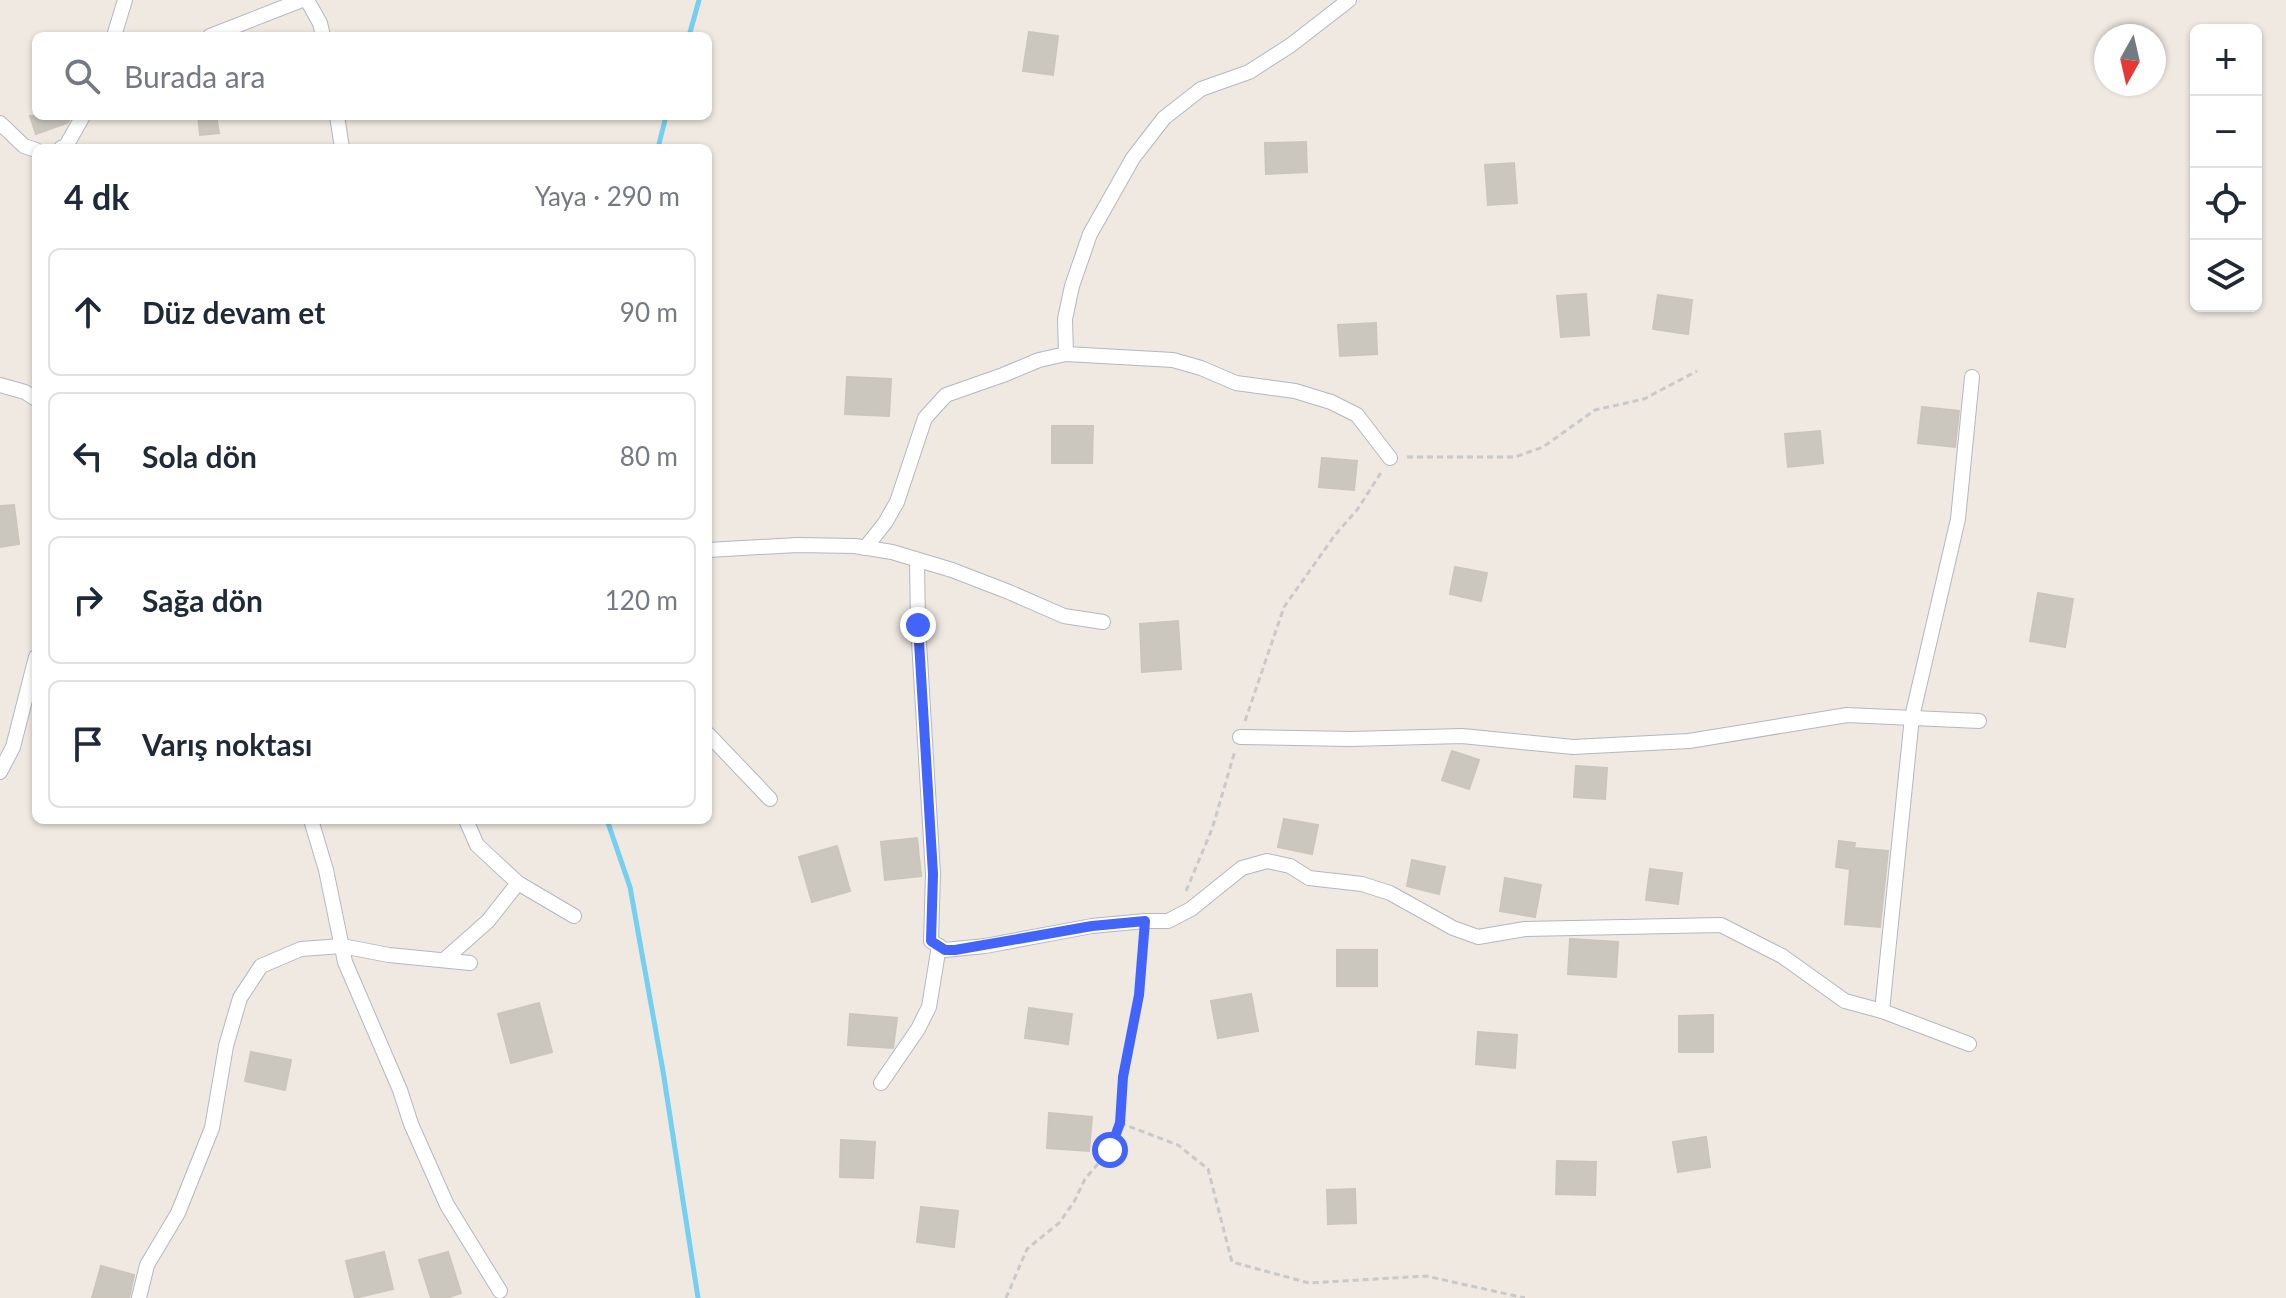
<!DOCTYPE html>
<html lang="tr">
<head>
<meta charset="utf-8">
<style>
	body { margin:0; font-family:Lato,sans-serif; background:#f6f6f7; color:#1f2937 }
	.controls { position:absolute; right:24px; top:24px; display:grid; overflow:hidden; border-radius:12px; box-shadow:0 2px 6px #0004 }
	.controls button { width:72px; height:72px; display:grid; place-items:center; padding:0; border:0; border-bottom:2px solid #e0e1e3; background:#fff; color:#1f2937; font:40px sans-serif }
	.compass { position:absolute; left:2094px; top:24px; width:72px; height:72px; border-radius:50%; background:#fff; box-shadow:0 2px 6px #0004; rotate:188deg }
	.stop { position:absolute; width:24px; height:24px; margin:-18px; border:6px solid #4264fb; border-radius:50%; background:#fff }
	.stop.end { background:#4264fb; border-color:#fff; box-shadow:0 2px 8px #0008 }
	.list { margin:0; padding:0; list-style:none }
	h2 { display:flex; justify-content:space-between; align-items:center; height:104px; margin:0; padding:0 32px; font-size:34px }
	h2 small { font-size:26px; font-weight:400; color:#747a83 }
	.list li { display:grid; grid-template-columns:52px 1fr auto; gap:24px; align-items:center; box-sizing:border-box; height:128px; margin:0 16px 16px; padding:0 16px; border:2px solid #e0e1e3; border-radius:12px }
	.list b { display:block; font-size:30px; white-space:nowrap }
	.list em { font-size:26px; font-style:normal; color:#747a83 }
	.icon { flex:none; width:44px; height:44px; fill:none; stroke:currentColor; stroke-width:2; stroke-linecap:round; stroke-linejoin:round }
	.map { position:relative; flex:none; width:2286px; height:1298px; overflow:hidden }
	.search { position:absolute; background:#fff; box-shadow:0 2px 6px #0004; left:32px; top:32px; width:680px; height:88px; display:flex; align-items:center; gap:20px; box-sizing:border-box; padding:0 28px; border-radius:12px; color:#747a83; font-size:30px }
	.panel { position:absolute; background:#fff; box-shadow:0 2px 6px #0004; left:32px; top:144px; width:680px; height:680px; border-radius:12px }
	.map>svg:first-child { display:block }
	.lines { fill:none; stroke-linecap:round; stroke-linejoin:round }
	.stream { stroke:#75cff0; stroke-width:5 }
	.building { fill:#cbc7bf; stroke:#cbc5ba; stroke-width:2 }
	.street-casing { stroke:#b4b7c1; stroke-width:16 }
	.path { stroke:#c9c9c9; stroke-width:3; stroke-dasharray:6 4; stroke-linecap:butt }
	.street { stroke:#fff; stroke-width:14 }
	.route { stroke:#4264fb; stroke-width:10 }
</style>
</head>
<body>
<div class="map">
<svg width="2286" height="1298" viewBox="0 0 2286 1298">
	<rect width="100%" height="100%" fill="#efe9e1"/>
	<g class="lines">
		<!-- stream -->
		<g class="stream">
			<polyline points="689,36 699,0"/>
			<polyline points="658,148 666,116"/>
			<polyline points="607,820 630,887 663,1071 698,1298"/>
		</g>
	</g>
	<!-- building -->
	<g class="building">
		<polygon points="1029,32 1058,36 1053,75 1023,71"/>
		<polygon points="30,116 72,116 67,123 36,134"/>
		<polygon points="198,116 216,116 219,133 200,135"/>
		<polygon points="1306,142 1307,172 1266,174 1265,143"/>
		<polygon points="1514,163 1517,203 1488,205 1485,165"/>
		<polygon points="1586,294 1589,335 1561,337 1557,296"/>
		<polygon points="1658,295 1692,300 1688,334 1653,329"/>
		<polygon points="1376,323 1377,354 1340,356 1338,325"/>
		<polygon points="847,377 891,379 889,416 845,414"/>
		<polygon points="1922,407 1959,411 1955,447 1918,443"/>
		<polygon points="1052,426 1093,426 1092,463 1052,463"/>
		<polygon points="1820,431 1823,463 1788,467 1785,434"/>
		<polygon points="1322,458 1357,461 1354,490 1319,487"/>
		<polygon points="14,505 19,544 0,547 0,506"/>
		<polygon points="1455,567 1487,573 1481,601 1450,594"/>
		<polygon points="2038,593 2073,599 2065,647 2030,641"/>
		<polygon points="1178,621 1181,669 1142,672 1140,624"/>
		<polygon points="1452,751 1479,760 1469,789 1442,780"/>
		<polygon points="1576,766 1607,768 1605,799 1574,797"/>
		<polygon points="1284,819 1318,825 1312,854 1278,847"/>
		<polygon points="917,838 921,876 885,880 881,842"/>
		<polygon points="1839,841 1855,843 1854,848 1888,851 1880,927 1845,924 1850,869 1836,867"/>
		<polygon points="837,846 850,891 812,902 799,857"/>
		<polygon points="1412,860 1445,867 1439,894 1407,886"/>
		<polygon points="1650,869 1682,873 1678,904 1646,900"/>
		<polygon points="1505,878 1541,885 1535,917 1500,911"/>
		<polygon points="1570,939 1618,942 1616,977 1568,974"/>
		<rect x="1337" y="950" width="40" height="36"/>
		<polygon points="1251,994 1258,1031 1218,1038 1211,1001"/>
		<polygon points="539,1003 552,1052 511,1063 498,1014"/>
		<polygon points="1029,1008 1072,1014 1068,1044 1025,1038"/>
		<polygon points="850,1014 897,1018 893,1048 848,1045"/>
		<polygon points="1713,1015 1713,1052 1679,1052 1679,1016"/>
		<polygon points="1478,1032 1517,1035 1515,1068 1476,1064"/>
		<polygon points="251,1052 291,1060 285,1090 245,1081"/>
		<polygon points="1049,1113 1092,1117 1089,1151 1047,1148"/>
		<polygon points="1706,1137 1710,1167 1678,1172 1673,1142"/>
		<polygon points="841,1140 875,1142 873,1178 840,1177"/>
		<polygon points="1557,1161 1596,1162 1595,1195 1556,1194"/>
		<polygon points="1355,1189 1356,1223 1328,1224 1327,1190"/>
		<polygon points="921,1207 958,1211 954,1247 917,1242"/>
		<polygon points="384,1252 393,1289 355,1298 346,1261"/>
		<polygon points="448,1252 461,1293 446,1298 431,1298 419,1260"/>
		<polygon points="101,1266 134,1275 129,1298 92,1298"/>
	</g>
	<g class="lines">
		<defs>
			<g id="street">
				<polyline points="307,0 320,23 323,36"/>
				<polyline points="114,36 125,0"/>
				<polyline points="210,36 302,0"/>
				<polyline points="337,116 342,148"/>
				<polyline points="0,123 24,146 36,150"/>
				<polyline points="61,148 66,146 83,116"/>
				<polyline points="1066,354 1065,319 1072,286 1090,234 1133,158 1164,118 1201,89 1249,72 1291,45 1349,0"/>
				<polyline points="0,385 25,392 36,399"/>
				<polyline points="865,548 885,523 897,502 925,418 946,395 1003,375 1039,360 1066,354 1173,360 1201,368 1236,383 1295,391 1331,402 1357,415 1390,458"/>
				<polyline points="708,550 797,545 855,546 892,552 952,570 1009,592 1064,616 1103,622"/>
				<polyline points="917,560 918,625 933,874 931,941 945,950 985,946 1092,926 1145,921 1168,921 1191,909 1242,868 1267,861 1290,866 1309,878 1362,884 1390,893 1453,928 1478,937 1525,929 1721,925 1782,956 1845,1001 1882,1011 1969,1044"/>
				<polyline points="708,734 770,799"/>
				<polyline points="1240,737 1350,739 1462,736 1573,747 1689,741 1847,715 1979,721"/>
				<polyline points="0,772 13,747 36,657"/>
				<polyline points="311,820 326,870 345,962 400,1090 411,1124 447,1205 500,1291"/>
				<polyline points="466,820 477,845 518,883 574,916"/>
				<polyline points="444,960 488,921 518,883"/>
				<polyline points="1882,1011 1912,717 1958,519 1972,377"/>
				<polyline points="881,1083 918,1029 929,1007 939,946"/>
				<polyline points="139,1298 147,1265 178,1213 212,1128 226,1046 240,998 261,966 301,949 342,946 389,955 470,963"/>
			</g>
		</defs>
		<!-- street casing -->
		<use href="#street" class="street-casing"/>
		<!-- path -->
		<g class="path">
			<polyline points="1407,457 1515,457 1543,447 1595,410 1644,399 1697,371"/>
			<polyline points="1245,721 1284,607 1335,535 1357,510 1382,471"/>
			<polyline points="1186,891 1212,829 1235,751"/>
			<polyline points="1120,1123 1178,1145 1208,1169 1232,1262 1309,1283 1426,1276 1525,1298"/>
			<polyline points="1006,1298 1027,1249 1059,1223 1074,1202 1085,1179 1110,1150 1120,1123 1123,1077 1139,995 1143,936"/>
		</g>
		<!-- street -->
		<use href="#street" class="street"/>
	</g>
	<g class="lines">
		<!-- route -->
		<polyline class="route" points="918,625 933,874 931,941 945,950 955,950 1092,926 1145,921 1139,995 1123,1077 1120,1123 1110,1150"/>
	</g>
</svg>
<div class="controls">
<button>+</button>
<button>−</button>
<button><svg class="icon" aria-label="locate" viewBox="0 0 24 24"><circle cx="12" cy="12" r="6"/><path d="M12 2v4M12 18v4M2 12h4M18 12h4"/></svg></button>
<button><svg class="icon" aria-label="layers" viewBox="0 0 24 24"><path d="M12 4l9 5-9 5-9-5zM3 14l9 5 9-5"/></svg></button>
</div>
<svg class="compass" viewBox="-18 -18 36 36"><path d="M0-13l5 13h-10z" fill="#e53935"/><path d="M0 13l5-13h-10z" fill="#747a83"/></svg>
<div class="stop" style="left:1110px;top:1150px"></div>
<div class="stop end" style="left:918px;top:625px"></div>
<div class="search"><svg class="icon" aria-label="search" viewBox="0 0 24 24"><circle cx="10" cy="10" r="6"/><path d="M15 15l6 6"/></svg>Burada ara</div>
<section class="panel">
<h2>4 dk<small>Yaya · 290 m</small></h2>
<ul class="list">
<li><svg class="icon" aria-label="ahead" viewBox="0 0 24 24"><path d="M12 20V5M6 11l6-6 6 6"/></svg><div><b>Düz devam et</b></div><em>90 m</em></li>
<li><svg class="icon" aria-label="left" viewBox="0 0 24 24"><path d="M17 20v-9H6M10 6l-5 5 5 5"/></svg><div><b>Sola dön</b></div><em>80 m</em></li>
<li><svg class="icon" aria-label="right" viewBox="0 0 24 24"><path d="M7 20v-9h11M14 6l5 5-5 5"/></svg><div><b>Sağa dön</b></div><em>120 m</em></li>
<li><svg class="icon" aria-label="arrive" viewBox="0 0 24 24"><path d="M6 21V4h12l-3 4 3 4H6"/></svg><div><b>Varış noktası</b></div></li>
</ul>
</section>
</div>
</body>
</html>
